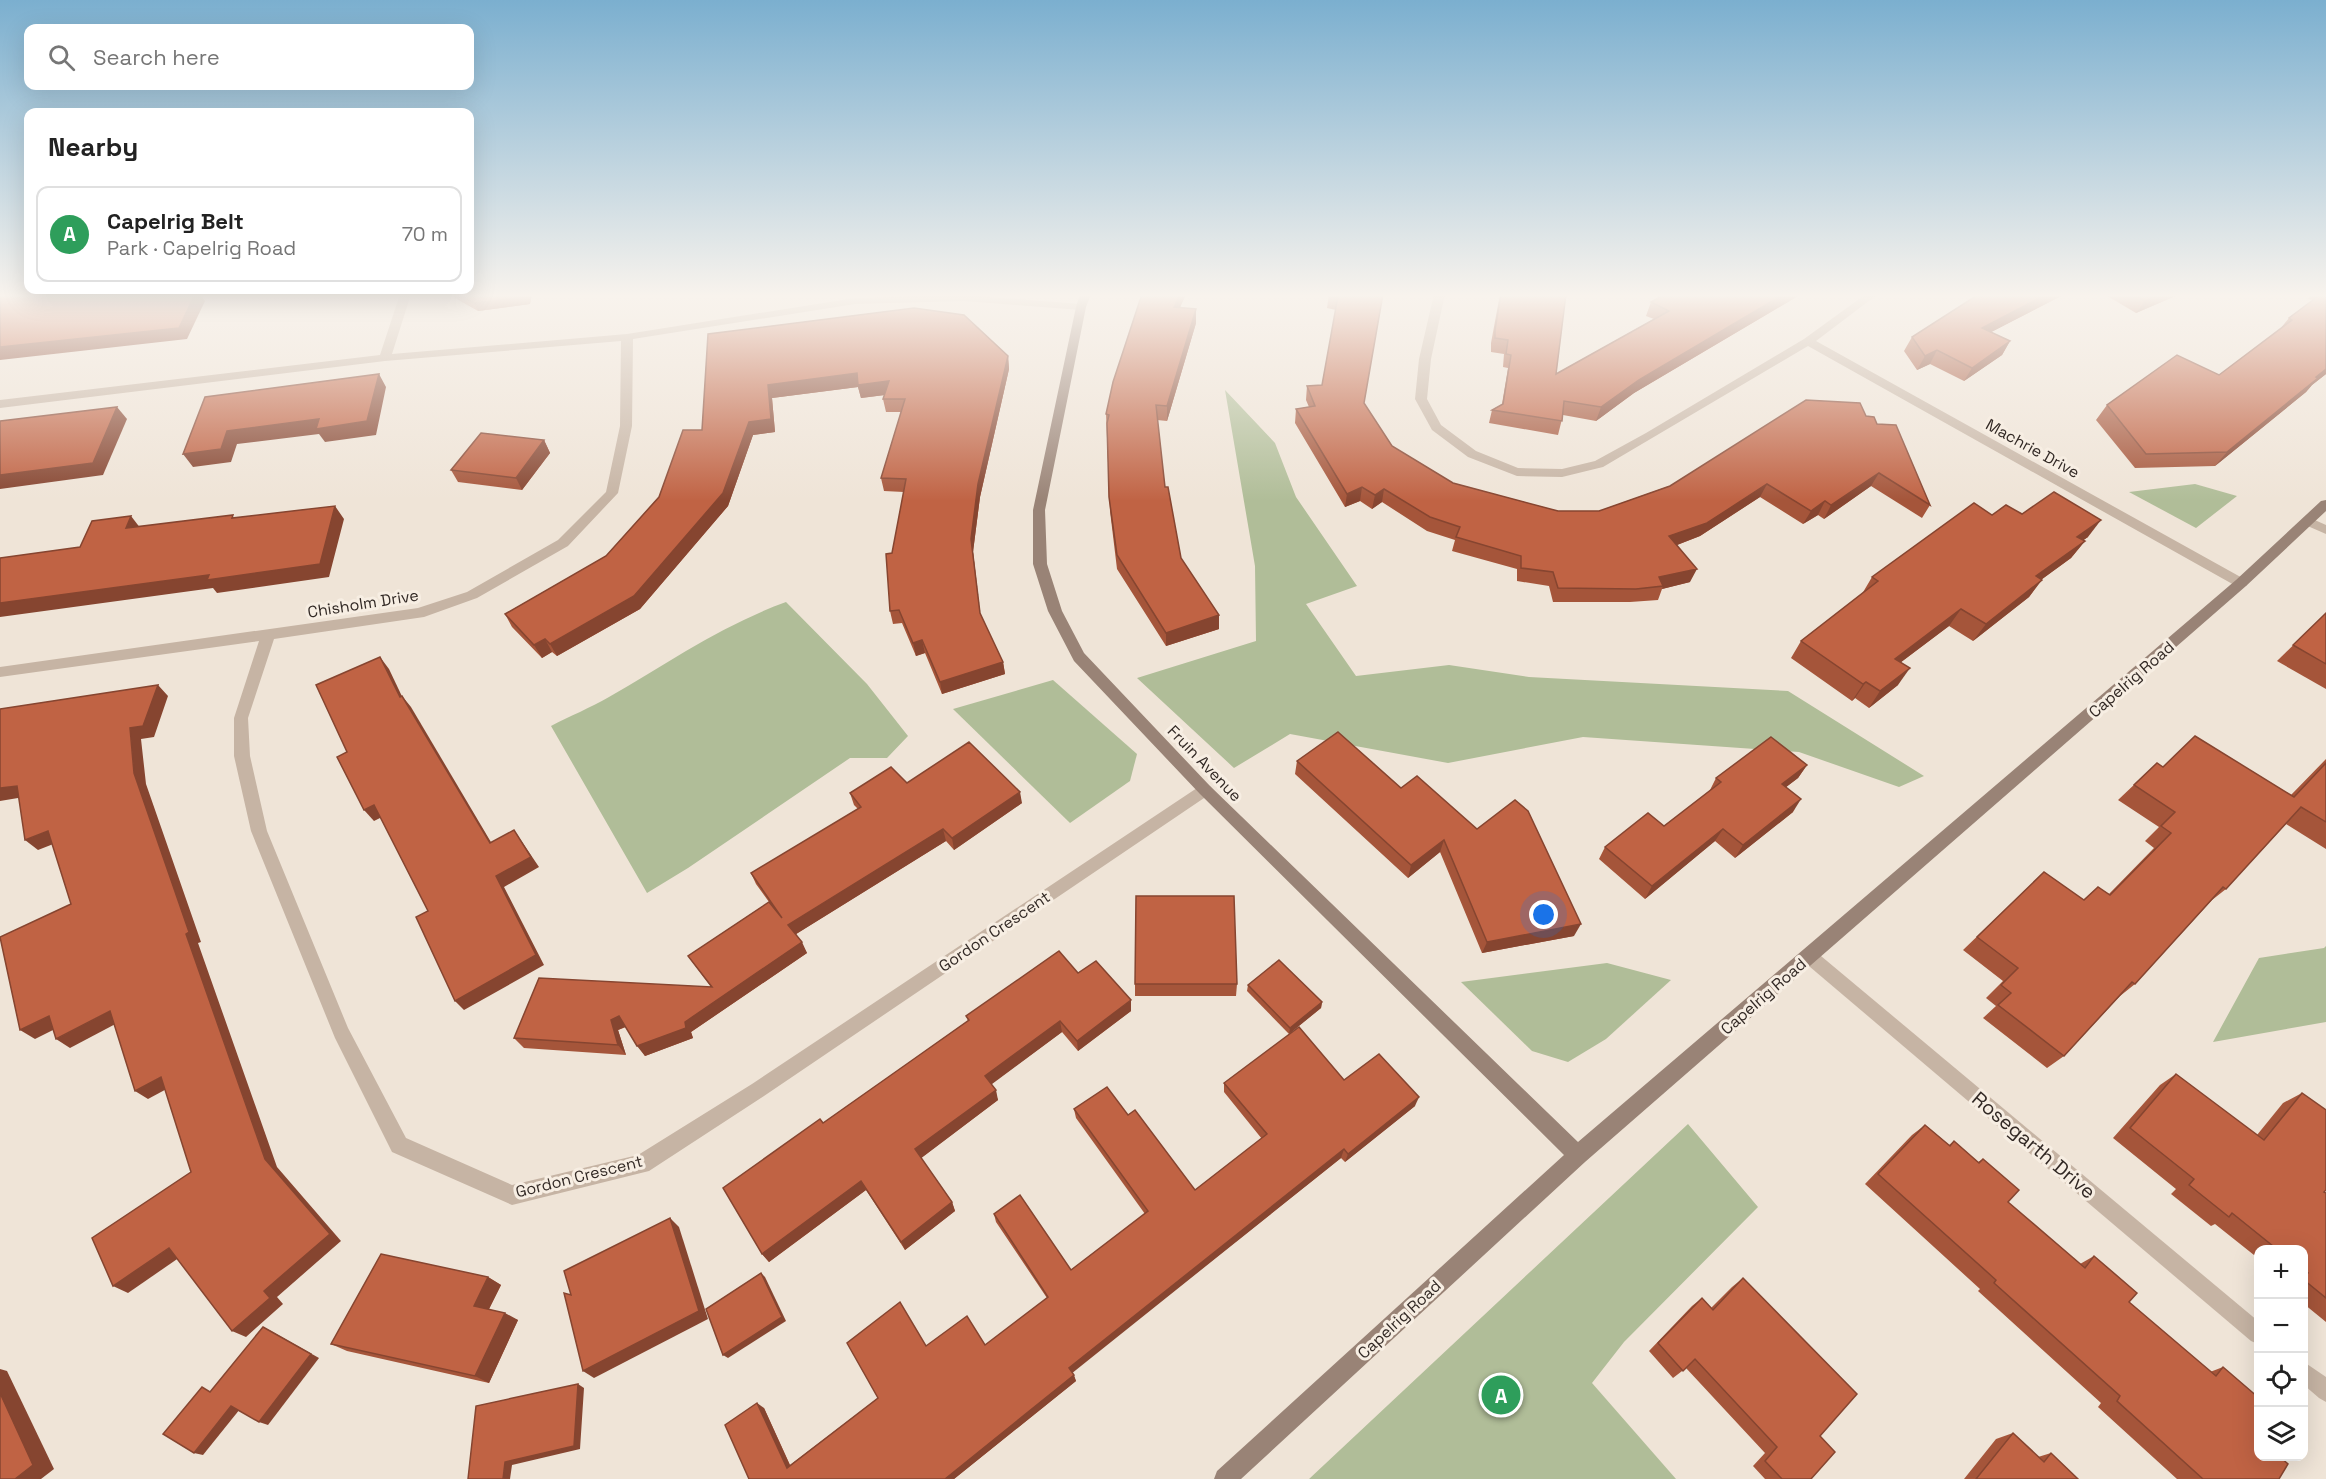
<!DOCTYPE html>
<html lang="en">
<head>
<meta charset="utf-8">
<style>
	body { margin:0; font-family:"Space Grotesk",sans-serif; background:#f6f6f6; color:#222 }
	.controls { position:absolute; right:18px; bottom:18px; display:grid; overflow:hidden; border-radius:12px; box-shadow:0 6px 24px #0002 }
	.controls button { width:54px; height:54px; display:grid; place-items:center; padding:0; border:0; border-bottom:2px solid #e0e0e0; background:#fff; color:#222; font:30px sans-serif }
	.you { position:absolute; left:1544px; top:915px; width:21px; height:21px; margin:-15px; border:4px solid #fff; border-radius:50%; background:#1a73e8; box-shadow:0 0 0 9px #1a73e833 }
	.badge { display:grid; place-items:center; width:39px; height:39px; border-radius:50%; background:#111827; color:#fff; font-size:20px; font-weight:700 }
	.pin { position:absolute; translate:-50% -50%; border:3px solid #fff; box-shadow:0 2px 6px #0006 }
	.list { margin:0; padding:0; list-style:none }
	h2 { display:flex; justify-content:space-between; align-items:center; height:78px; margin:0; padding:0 24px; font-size:26px }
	h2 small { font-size:20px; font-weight:400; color:#767676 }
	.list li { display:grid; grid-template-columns:39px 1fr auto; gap:18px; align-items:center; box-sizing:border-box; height:96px; margin:0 12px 12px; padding:0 12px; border:2px solid #e0e0e0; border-radius:12px }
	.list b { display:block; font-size:22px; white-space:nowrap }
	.list p { margin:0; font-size:20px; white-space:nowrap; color:#767676 }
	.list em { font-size:20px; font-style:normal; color:#767676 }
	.icon { flex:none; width:33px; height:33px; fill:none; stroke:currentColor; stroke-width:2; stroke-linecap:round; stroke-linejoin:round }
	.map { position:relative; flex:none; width:2326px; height:1479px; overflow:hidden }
	.search { position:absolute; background:#fff; box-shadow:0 6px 24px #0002; left:24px; top:24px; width:450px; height:66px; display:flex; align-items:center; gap:15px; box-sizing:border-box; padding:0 21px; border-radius:12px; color:#767676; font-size:22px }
	.panel { position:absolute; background:#fff; box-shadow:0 6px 24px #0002; left:24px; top:108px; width:450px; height:186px; border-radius:12px }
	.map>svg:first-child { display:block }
	.green { fill:#b0bd98 }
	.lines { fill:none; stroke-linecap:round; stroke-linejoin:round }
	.street { fill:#c6b4a4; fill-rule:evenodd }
	.secondary { fill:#998376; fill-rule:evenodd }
	.wall { fill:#a5553a }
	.shaded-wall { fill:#864530 }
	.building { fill:#c06344; stroke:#864530; stroke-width:1.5 }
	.labels { text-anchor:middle; stroke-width:6; stroke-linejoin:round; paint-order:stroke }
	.street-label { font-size:16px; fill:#322925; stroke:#f7eee3 }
	.near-street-label { font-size:20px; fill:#322925; stroke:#f7eee3 }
</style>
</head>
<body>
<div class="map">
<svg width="2326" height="1479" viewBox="0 0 2326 1479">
	<rect width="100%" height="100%" fill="#efe4d7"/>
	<!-- green -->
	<g class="green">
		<polygon points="1225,390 1275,443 1296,497 1357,586 1306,604 1356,676 1449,665 1529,677 1788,691 1924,776 1899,787 1799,752 1583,737 1448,763 1290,734 1234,768 1137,678 1256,641 1255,566"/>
		<polygon points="2195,484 2237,496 2196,528 2129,492"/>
		<path d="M786,602L867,684L908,736L887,758H850L688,868L647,893L551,726C570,716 590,708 609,697C668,663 722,625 786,602Z"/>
		<polygon points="1053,680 1137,754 1130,781 1070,823 953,709"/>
		<polygon points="2326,946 2326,1022 2213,1042 2259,958 2324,948"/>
		<polygon points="1607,963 1671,980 1606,1039 1568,1062 1532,1051 1461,982"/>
		<polygon points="1688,1124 1758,1207 1624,1342 1592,1383 1676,1479 1309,1479"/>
	</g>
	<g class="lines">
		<!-- street -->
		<g class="street">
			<polygon points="400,294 411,294 392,354 627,334 855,298 964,295 1081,304 1086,307 1081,310 964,301 855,304 633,339 632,426 618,493 568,546 477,598 424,617 274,639 248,718 250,756 267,831 348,1028 406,1138 512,1185 638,1155 752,1084 1200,786 1205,784 1210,786 1213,790 1210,794 764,1096 649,1171 512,1205 392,1152 335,1038 251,831 234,756 234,718 259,641 0,677 0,667 418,608 467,592 558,540 606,492 620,426 621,341 385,361 0,408 0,400 380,355"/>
			<polygon points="1434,294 1445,294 1431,359 1427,399 1441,425 1476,451 1518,468 1562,469 1595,461 1646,433 1804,339 1866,294 1878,294 1816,341 2246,580 2248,583 2246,586 2236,586 1808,346 1603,467 1562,477 1517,476 1468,457 1432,430 1415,399 1419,359"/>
			<polygon points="2308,517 2326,525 2326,534 2303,524 2302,521 2303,518"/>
			<polygon points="1809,948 1815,951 2258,1321 2258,1344 2251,1341 1803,961 1800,956 1803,951"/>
			<polygon points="2304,1362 2326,1377 2326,1402 2319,1398 2304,1385"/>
		</g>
		<!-- secondary -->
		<polygon class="secondary" points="1080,294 1091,294 1086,307 1045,510 1047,564 1062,611 1084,653 1210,786 1578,1142 2236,580 2321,501 2326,500 2326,511 2246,586 1585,1162 1241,1479 1214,1479 1217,1471 1564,1155 1200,794 1074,661 1048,611 1033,564 1033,510 1076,307"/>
	</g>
	<!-- wall -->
	<g class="wall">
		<polygon points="453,294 532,294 530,304 478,311 455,298"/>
		<polygon points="1142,294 1186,294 1180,307 1196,323 1167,421 1157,420 1165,487 1181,558 1219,629 1166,646 1117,569 1110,511 1106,414"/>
		<polygon points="1329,294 1383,294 1364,403 1392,446 1453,483 1558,511 1599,511 1866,416 1877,424 1930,505 1922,518 1871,486 1824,519 1818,515 1803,524 1760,497 1700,536 1677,545 1690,582 1662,589 1658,600 1630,602 1553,602 1549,586 1517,581 1517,569 1452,551 1455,540 1427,531 1382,502 1372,509 1360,501 1345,507 1295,423 1296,409 1309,407 1306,400 1307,386 1322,385 1336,310 1327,308"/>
		<polygon points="1500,294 1566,294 1556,374 1654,319 1646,316 1651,302 1800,295 1634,393 1596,421 1563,415 1558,435 1489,423 1492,410 1502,404 1508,368 1503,367 1504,354 1491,352 1491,343"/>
		<polygon points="1977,294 2065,294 1991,332 2010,341 2002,355 1964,381 1930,364 1917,370 1904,351 1912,337 1978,295"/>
		<polygon points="2104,294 2180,294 2136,313"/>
		<polygon points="2312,294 2326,294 2326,374 2312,385 2306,392 2215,466 2135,468 2096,420 2107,405 2219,375 2280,329 2289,318 2313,300 2308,299"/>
		<polygon points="708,334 1008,356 1009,369 980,497 973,552 980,614 1003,662 1005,674 942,694 925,653 916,656 902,623 893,624 890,611 892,553 904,492 884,491 881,478 901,412 886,412 883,399 885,395 861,398 858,387 772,398 775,432 753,435 728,506 640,609 557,656 552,652 542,658 512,627 505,614 606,556 659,497 702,430"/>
		<polygon points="544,440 550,453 522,490 458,482 451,470"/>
		<polygon points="2022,514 2088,537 2083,540 2085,541 2071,558 2042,579 2029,597 1973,641 1949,626 1901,662 1898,685 1869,708 1855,698 1852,701 1791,658 1801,641 1862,594 1872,577 1992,515"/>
		<polygon points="2326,613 2326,689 2277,661"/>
		<polygon points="2326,759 2326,849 2286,824 2226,889 2212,900 2135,984 2120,996 2064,1056 2047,1068 1983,1018 1996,1006 1986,998 2003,981 1963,950 2044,872 2083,900 2098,887 2109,894 2154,848 2145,841 2159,827 2118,800 2157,763 2163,767 2291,795"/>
		<polygon points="1297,761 1401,788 1574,936 1482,953 1440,852 1408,878 1295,774"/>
		<polygon points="1807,765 1798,778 1786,787 1793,812 1735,858 1715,841 1645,899 1599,859 1605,847 1664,826 1709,792 1716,778"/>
		<polygon points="907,783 1022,803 954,850 946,841 796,934 807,953 691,1032 693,1038 645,1056 626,1027 618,1030 626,1055 524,1048 514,1038 711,987 688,956 769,902 756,884 751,873 858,809 854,805 850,793"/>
		<polygon points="1078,973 1131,1011 1078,1051 1062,1032 991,1084 998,1100 921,1158 952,1202 955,1211 905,1250 866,1190 769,1262 762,1254 823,1123 968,1021 966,1016"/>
		<polygon points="1135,984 1237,984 1236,996 1135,996"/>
		<polygon points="1248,985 1322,1002 1321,1008 1289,1034 1247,991"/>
		<polygon points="2176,1074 2257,1135 2283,1103 2302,1093 2324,1192 2326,1193 2326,1322 2304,1304 2304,1250 2259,1250 2259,1259 2215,1224 2211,1226 2171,1194 2176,1189 2113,1138 2160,1085"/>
		<polygon points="1344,1080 1415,1106 1345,1162 1341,1158 1072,1372 1076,1381 954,1479 749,1479 764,1408 790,1465 878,1398 926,1346 985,1345 1047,1298 996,1222 994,1214 1071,1270 1145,1214 1076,1118 1074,1109 1128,1115 1195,1190 1262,1139 1224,1092 1224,1083"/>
		<polygon points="1925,1125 1949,1145 1954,1141 1978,1162 1983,1159 2008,1202 2080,1264 2094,1256 2129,1302 2210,1372 2223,1367 2259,1456 2279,1479 2177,1479 2098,1407 2101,1403 1978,1291 1980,1289 1865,1184 1912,1135"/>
		<polygon points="488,1277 501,1285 489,1309 518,1320 489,1383 347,1351 331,1344"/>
		<polygon points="1743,1278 1820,1436 1811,1479 1765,1479 1753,1466 1765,1453 1686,1368 1673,1378 1649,1351 1692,1306 1702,1298 1711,1308 1732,1287"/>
		<polygon points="2013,1433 2038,1457 2051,1453 2078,1479 1964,1479 1996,1439"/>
	</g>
	<!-- shaded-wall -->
	<g class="shaded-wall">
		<polygon points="195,294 200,294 205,301 187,339 0,360 0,347"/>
		<polygon points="528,294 532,294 530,304 478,311 474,303"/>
		<polygon points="1180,294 1186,294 1174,321 1174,307"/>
		<polygon points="1784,294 1801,294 1634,393 1596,421 1601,407 1639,380"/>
		<polygon points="2047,294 2065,294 1974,341 1982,328"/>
		<polygon points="2160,294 2180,294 2136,313 2145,301"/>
		<polygon points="1196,309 1196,323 1167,421 1167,406"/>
		<polygon points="2010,341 2002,355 1964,381 1972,368"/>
		<polygon points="1937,350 1930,364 1917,370 1925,356"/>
		<polygon points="1008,356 1009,369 980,497 973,552 982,626 971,539 978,484"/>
		<polygon points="2326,369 2326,374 2312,385 2306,392 2215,466 2227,452"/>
		<polygon points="857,373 889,381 892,394 861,398 858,387 772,398 775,432 753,435 728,506 640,609 557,656 550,644 749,422 768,385"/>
		<polygon points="379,374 386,387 376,435 325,442 319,434 237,444 231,462 193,467 183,454 227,431"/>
		<polygon points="117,407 127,419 103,475 0,489 0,475"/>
		<polygon points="544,440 550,453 522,490 516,478"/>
		<polygon points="1879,473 1871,486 1824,519 1831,505"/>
		<polygon points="1767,484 1760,497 1700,536 1664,550 1669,536"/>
		<polygon points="1362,487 1360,501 1345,507 1347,494"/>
		<polygon points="1384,489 1382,502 1372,509 1375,495"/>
		<polygon points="1825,501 1818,515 1803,524 1811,511"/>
		<polygon points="335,506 344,519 329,577 217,593 213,588 0,617 0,603"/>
		<polygon points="131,516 141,529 126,528"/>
		<polygon points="2101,520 2088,537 2064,554 2077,537"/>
		<polygon points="2085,541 2071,558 2023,593 2036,576"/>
		<polygon points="1697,569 1690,582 1662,589 1663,586 1659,577"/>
		<polygon points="2042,580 2029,597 1973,641 1986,624"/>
		<polygon points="1961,609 1949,626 1884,675 1895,659"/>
		<polygon points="1219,615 1219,629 1166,646 1166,633"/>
		<polygon points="545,639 552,652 542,658 534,645"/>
		<polygon points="922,640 925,653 916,656 913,643"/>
		<polygon points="380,657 389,669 408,709 400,697"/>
		<polygon points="1003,662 1005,674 942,694 940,682"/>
		<polygon points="1910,668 1898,685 1869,708 1880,691"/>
		<polygon points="1866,682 1855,698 1852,701 1863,684"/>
		<polygon points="158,685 168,696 154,737 141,739 146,784 201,942 198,943 277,1167 341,1241 277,1297 283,1304 246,1337 232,1331 264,1291 265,1159 186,934 134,773 130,728"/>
		<polygon points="402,696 411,707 498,854 490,843"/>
		<polygon points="1807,765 1798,778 1773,797 1782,784"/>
		<polygon points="17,786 30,796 0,801 0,788"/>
		<polygon points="1020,792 1022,803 954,850 952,838"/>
		<polygon points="1801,799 1793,812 1735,858 1743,845"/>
		<polygon points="374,805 384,816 374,821 364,810"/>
		<polygon points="943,829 946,841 793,936 788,925"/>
		<polygon points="1723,829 1715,841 1645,899 1652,886"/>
		<polygon points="514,830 539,867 504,887 544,965 464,1010 455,1001 496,876"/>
		<polygon points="48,831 61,841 38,850 25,840"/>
		<polygon points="1444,840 1440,852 1408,878 1411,865"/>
		<polygon points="1581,924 1574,936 1482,953 1487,942"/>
		<polygon points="802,942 807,953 691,1032 693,1038 645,1056 637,1046"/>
		<polygon points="1131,1000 1131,1011 1078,1051 1077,1041"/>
		<polygon points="1322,1002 1321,1008 1289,1034 1290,1028"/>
		<polygon points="110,1011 123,1020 70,1048 56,1039"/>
		<polygon points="49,1016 63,1025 35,1039 20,1030"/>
		<polygon points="619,1016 627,1026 618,1030 626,1055 618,1045 611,1020"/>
		<polygon points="1060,1021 1062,1032 988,1087 985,1076"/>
		<polygon points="161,1077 174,1085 148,1099 135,1091"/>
		<polygon points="996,1090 998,1100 920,1159 915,1149"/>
		<polygon points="1419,1097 1415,1106 1345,1162 1348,1154"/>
		<polygon points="1344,1149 1341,1158 1071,1374 1069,1368"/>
		<polygon points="861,1181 866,1190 769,1262 762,1254"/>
		<polygon points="952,1202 955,1211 905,1250 901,1242"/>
		<polygon points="670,1218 679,1227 708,1319 594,1378 583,1371"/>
		<polygon points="169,1248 183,1255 128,1293 113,1286"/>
		<polygon points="761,1273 765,1277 786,1321 728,1358 723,1355"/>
		<polygon points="488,1277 501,1285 487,1313 474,1306"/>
		<polygon points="505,1313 518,1320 489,1383 475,1376"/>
		<polygon points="263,1327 271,1331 319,1358 268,1425 259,1422"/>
		<polygon points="0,1369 7,1371 54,1469 41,1479 15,1479 0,1393"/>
		<polygon points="1074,1375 1076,1381 954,1479 945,1479"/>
		<polygon points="578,1384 584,1388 580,1449 512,1465 510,1479 503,1479 505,1462"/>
		<polygon points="757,1403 764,1408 793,1472 787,1468"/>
		<polygon points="231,1406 240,1409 203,1455 194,1453"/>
	</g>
	<!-- building -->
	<g class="building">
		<polygon points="0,294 195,294 179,328 0,347"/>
		<polygon points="458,294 528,294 527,297 474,303"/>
		<polygon points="1142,294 1180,294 1174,307 1196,309 1167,406 1156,405 1165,487 1168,487 1181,558 1219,615 1166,633 1117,555 1109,497 1107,423 1109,415 1106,414 1113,382"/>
		<polygon points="1329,294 1383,294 1364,403 1392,446 1453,483 1558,511 1599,511 1670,486 1806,400 1860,403 1866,416 1874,417 1877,424 1896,425 1930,505 1879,473 1831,505 1825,501 1811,511 1767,484 1707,523 1669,536 1697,569 1659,577 1663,586 1636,589 1558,588 1553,572 1521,568 1521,556 1456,537 1460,527 1430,517 1384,489 1375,495 1362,487 1347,494 1296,409 1315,406 1307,386 1322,385 1338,296"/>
		<polygon points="1501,294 1566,294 1556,374 1669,311 1651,302 1665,294 1784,294 1639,380 1601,407 1564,401 1562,421 1492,410 1503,404 1511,355 1506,354 1508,340 1495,338 1495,330"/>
		<polygon points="1979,294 2047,294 1982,328 2010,341 1972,368 1937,350 1925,356 1912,337"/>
		<polygon points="2134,294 2160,294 2145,301"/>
		<polygon points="2321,294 2326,294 2326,369 2316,377 2318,378 2227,452 2146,454 2107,405 2177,355 2219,375 2292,320 2289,318"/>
		<polygon points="914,308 964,315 1008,356 978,484 971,539 980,613 1003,662 940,682 922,640 913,643 899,610 890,611 886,554 892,553 906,479 881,478 905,399 883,399 889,381 858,385 857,373 768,385 771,419 749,422 723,493 634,596 550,644 545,639 534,645 505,614 606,556 659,497 683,430 702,430 708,334"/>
		<polygon points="379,374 367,421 316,429 319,419 227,431 221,449 183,454 205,397"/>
		<polygon points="117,407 93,463 0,475 0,421"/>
		<polygon points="481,433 544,440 516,478 451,470"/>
		<polygon points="2054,492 2101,520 2077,537 2085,541 2036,576 2042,580 1986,624 1961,609 1895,659 1910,668 1880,691 1866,682 1863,684 1801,641 1878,581 1872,577 1974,503 1992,515 2006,505 2022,514"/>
		<polygon points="335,506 320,564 207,580 209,575 0,603 0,558 80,547 92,521 131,516 126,528 233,515 232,518"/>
		<polygon points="2326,613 2326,664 2293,645"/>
		<polygon points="380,657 400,697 402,696 490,843 514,830 531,857 496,876 536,955 455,1001 416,917 428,911 374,805 364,810 337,757 347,752 316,685"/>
		<polygon points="158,685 143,726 130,728 134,773 189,932 186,934 265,1159 330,1234 264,1291 270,1298 232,1331 169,1248 113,1286 92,1238 191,1172 161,1077 135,1091 110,1011 56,1039 49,1016 20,1030 0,937 71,904 48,831 25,840 17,786 0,788 0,709"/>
		<polygon points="1338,732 1401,788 1417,776 1477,829 1515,800 1528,811 1581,924 1487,942 1444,840 1411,865 1297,761"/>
		<polygon points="2195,736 2294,797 2326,763 2326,822 2301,807 2226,889 2223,887 2135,984 2132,982 2064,1056 1998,1005 2011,993 2001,985 2018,968 1977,937 2044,872 2084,900 2098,887 2110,895 2171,833 2161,826 2175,812 2134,785 2157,763 2163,767"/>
		<polygon points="1771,737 1807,765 1782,784 1801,799 1743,845 1723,829 1652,886 1605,847 1648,813 1664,826 1721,782 1716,778"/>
		<polygon points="969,742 1020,792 952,838 943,829 788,925 802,942 685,1022 686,1028 637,1046 619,1016 611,1020 618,1045 514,1038 539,978 712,987 688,956 769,902 782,918 751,873 861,807 850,793 891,767 907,783"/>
		<polygon points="1136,896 1234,896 1237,984 1135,984"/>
		<polygon points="1059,951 1078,973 1096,961 1131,1000 1077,1041 1060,1021 985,1076 996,1090 915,1149 952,1202 901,1242 861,1181 762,1254 723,1188 820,1119 823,1123 911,1061 969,1020 966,1016"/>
		<polygon points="1279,960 1322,1002 1290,1028 1248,985"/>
		<polygon points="1299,1027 1344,1080 1379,1054 1419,1097 1348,1154 1344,1149 1069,1368 1074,1375 945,1479 749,1479 725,1425 757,1403 787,1468 878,1398 847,1343 900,1302 926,1346 967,1316 985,1345 1048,1297 994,1214 1020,1195 1071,1270 1148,1211 1074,1109 1107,1087 1128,1115 1135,1110 1195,1190 1267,1134 1224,1083"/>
		<polygon points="2176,1074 2264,1140 2302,1093 2326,1110 2326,1190 2324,1192 2326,1193 2326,1298 2304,1280 2304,1278 2308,1273 2304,1270 2304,1250 2278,1250 2232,1213 2229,1217 2189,1185 2194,1179 2130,1128"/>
		<polygon points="1925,1125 1950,1146 1954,1141 1979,1163 1983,1159 2019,1190 2008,1202 2085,1268 2094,1256 2137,1293 2129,1302 2216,1376 2223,1367 2259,1398 2259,1456 2279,1456 2288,1464 2279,1479 2203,1479 2117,1401 2120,1396 1994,1283 1996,1280 1878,1174"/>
		<polygon points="670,1218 699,1311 583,1371 564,1293 571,1295 564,1271"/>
		<polygon points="381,1254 488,1277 474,1306 505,1313 475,1376 331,1344"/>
		<polygon points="761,1273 782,1317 723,1355 706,1309"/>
		<polygon points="1743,1278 1857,1394 1820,1436 1835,1452 1811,1479 1782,1479 1765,1461 1777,1447 1695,1359 1683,1371 1658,1343 1702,1298 1713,1310"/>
		<polygon points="263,1327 311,1354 259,1422 231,1406 194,1453 163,1434 202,1387 210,1392"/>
		<polygon points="578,1384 574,1446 505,1462 503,1479 468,1479 476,1406"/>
		<polygon points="0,1393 33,1465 15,1479 0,1479"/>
		<polygon points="2013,1433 2044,1462 2051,1453 2078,1479 1976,1479"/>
	</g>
	<!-- sky -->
	<linearGradient id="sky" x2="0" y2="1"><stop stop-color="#7bafcf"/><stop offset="0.59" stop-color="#f8f3ed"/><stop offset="1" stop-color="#f8f3ed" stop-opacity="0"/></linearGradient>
	<rect width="2326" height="501" fill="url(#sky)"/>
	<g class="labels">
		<!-- street labels -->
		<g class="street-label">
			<text transform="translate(2033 448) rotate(29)" y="6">Machrie Drive</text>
			<text transform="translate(363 603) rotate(-9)" y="6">Chisholm Drive</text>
			<text transform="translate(2131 679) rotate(-41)" y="6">Capelrig Road</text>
			<text transform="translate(1205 763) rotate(46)" y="6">Fruin Avenue</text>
			<text transform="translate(994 931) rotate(-34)" y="6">Gordon Crescent</text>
			<text transform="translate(1763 996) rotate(-41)" y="6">Capelrig Road</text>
			<text transform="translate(579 1176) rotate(-14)" y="6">Gordon Crescent</text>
			<text transform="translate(1399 1319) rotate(-43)" y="6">Capelrig Road</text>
		</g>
		<!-- near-street labels -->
		<g class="near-street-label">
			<text transform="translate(2034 1145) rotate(40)" y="7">Rosegarth Drive</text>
		</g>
	</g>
</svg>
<div class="controls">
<button>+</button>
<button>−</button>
<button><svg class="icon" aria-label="locate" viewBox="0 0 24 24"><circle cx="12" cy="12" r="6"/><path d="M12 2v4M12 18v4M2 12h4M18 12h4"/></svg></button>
<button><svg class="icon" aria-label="layers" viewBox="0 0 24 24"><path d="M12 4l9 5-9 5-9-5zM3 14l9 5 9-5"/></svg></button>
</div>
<div class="you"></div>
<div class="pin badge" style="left:1501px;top:1395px;background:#2e9e5b">A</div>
<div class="search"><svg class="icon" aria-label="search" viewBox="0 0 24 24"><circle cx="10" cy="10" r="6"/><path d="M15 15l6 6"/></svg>Search here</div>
<section class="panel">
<h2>Nearby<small></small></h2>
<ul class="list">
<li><span class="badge" style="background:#2e9e5b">A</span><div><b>Capelrig Belt</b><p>Park · Capelrig Road</p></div><em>70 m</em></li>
</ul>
</section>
</div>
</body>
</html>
